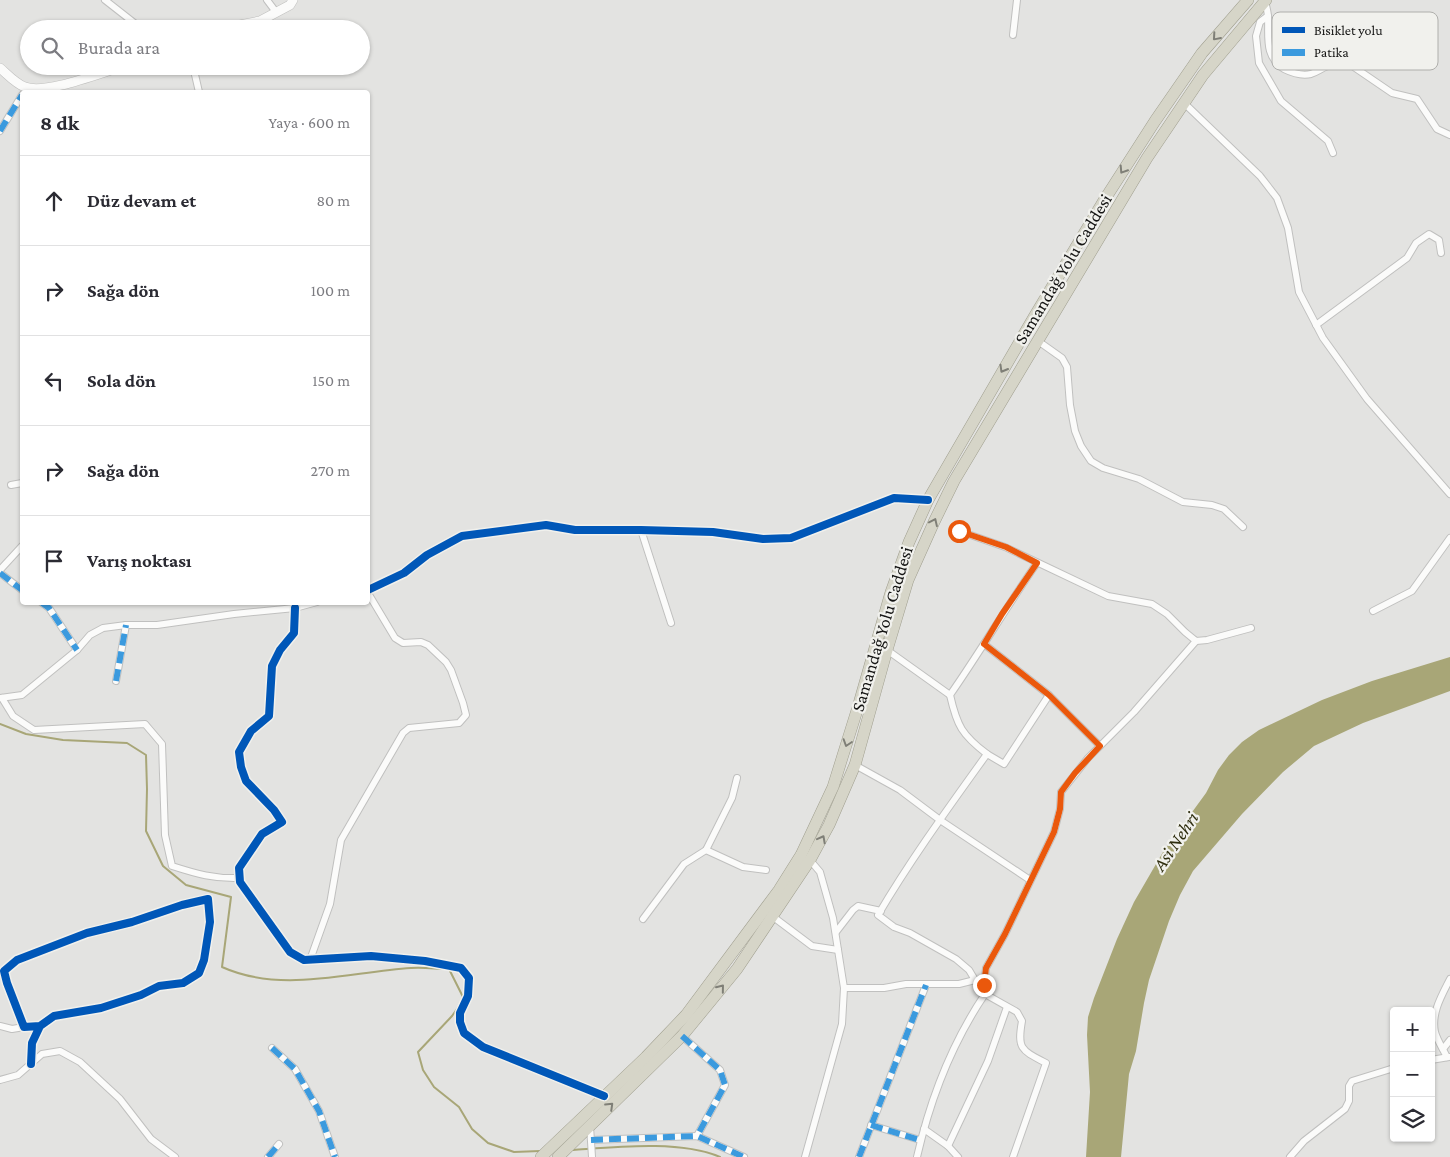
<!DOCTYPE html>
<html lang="tr">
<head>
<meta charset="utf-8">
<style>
	body { margin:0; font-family:"Crimson Pro",serif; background:#f2f2f3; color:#2b2b33 }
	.controls { position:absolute; right:15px; bottom:15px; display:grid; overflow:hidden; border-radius:5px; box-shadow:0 1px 4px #0004 }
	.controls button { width:45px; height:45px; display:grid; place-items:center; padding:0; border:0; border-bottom:1px solid #e1e1e2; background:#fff; color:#2b2b33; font:25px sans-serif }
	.stop { position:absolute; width:15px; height:15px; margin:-11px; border:4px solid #ea580c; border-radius:50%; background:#fff }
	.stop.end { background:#ea580c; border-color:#fff; box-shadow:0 1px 5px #0008 }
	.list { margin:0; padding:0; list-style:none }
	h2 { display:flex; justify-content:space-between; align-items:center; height:65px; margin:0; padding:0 20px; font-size:21px }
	h2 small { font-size:16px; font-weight:400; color:#7c7c81 }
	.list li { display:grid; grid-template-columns:32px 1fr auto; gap:15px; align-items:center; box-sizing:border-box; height:90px; padding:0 20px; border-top:1px solid #e1e1e2 }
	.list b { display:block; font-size:19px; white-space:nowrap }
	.list em { font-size:16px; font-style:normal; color:#7c7c81 }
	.icon { flex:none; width:28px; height:28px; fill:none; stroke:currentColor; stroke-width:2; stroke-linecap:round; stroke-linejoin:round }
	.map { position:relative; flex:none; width:1450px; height:1157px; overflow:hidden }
	.search { position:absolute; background:#fff; box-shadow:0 1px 4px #0004; left:20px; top:20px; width:350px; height:55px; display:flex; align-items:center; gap:12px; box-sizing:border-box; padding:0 18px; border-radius:28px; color:#7c7c81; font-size:19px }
	.panel { position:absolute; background:#fff; box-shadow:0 1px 4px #0004; left:20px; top:90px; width:350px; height:515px; border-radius:5px }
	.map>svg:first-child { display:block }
	.water { fill:#a8a677 }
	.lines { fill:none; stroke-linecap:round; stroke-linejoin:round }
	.stream { stroke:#a8a677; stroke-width:2 }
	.street-casing { stroke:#c0c0bf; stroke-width:8 }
	.secondary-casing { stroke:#c0c0bf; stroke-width:10 }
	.highway-casing { stroke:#9f9e8e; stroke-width:12 }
	.street { stroke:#fbfbfa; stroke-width:6 }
	.secondary { stroke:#fbfbfa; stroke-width:9 }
	.highway { stroke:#d6d5c8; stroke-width:11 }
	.quiet { stroke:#3b9ade; stroke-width:6; stroke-dasharray:12 6; stroke-linecap:butt }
	.cycleway-casing { stroke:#f1f1ed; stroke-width:11 }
	.cycleway { stroke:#0057b8; stroke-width:8 }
	.oneway { stroke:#7f7f77 }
	.route { stroke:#ea580c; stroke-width:6 }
	.labels { text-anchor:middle; stroke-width:4.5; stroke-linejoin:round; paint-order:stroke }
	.street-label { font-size:18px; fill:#151514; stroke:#f1f1ed }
	.water-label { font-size:19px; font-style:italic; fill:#2f2e0f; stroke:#f1f1ed }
	.key { fill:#f1f1ed; stroke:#afafac; stroke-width:1 }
	.key-label { font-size:14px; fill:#151514 }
</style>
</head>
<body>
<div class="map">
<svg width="1450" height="1157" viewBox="0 0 1450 1157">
	<rect width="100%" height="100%" fill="#e3e3e1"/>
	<!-- water -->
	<polygon class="water" points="1450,657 1450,691 1363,723 1314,746 1283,772 1242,814 1193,871 1180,895 1169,921 1149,980 1144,1003 1136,1051 1129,1074 1121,1157 1086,1157 1090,1092 1087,1035 1088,1017 1094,998 1117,939 1134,902 1163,852 1206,793 1218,770 1229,755 1242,742 1259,730 1322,700 1372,681"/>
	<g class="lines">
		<!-- stream -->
		<g class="stream">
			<path d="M0,724L26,734L63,740L127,743L146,755L147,789L146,831L163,866L186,885L231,897L222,967C282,994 348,972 411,968C424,967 437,969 449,969L464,999L452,1016L418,1052L423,1070L434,1087L459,1107L472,1129L488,1143L514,1152L540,1151"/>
			<path d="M573,1150C616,1147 680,1140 720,1157"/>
		</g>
		<defs>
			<g id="street">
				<polyline points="105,0 142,29"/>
				<polyline points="267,0 276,12"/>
				<path d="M1265,1C1266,6 1268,12 1268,17C1269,38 1264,56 1284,69C1292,73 1302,76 1311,74C1317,72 1322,68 1328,66C1335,64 1341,64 1348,63L1392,93L1417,99L1437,129L1450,135"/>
				<polyline points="1268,16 1260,22 1256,36 1259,63 1281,101 1328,141 1333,153"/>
				<polyline points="1013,35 1017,0"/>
				<polyline points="193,66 199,92"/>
				<polyline points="1184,103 1260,176 1277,198 1288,228 1299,292 1323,338 1367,399 1450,494"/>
				<polyline points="0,131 22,95"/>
				<polyline points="1316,325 1407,258 1416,243 1429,234 1439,240 1441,253"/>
				<polyline points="1038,341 1062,358 1067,367 1070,405 1075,431 1081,446 1091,461 1103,468 1139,479 1183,502 1212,505 1224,509 1243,527"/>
				<polyline points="11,485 22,483"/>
				<polyline points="641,530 671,623"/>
				<polyline points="959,531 1005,547 1108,596 1152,604 1167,614 1185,632 1196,641 1207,640 1251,628"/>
				<polyline points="0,570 22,546"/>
				<polyline points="0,573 22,590"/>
				<polyline points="368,590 404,573 427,555 462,536 546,525 575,530 641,530 713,532 763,539 791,538 894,498 928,500"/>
				<polyline points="41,602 49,608 77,650"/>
				<polyline points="295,608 294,633 280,650 272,666 269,716 251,731 239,752 241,767 246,781 274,810 282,822 262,834 239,868 240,882 290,952 304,960 371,956 425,961 461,968 469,978 468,996 460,1013 460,1022 464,1033 483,1047 604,1096"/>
				<polyline points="1373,611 1412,591 1450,538"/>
				<polyline points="984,644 1049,695 1100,746"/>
				<polyline points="887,650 950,695"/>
				<polyline points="116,681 126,625"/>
				<polyline points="0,698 22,695 77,650 90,635 103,628 126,625 157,625 234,614 295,608 317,602"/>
				<path d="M2,698L13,716L34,730L145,724L162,744L165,835L172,866C197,874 214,879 240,878"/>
				<polyline points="987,754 1004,764 1049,695"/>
				<polyline points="855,765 900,790 940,820 1030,880"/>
				<polyline points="706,850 743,867 766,870"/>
				<polyline points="772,916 812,946 838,950"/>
				<polyline points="643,919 684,864 706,850 732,798 737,778"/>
				<polyline points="836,932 853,910 858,906 881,911"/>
				<polyline points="310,960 330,904 341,840 403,733 409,728 459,723 466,715 463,703 451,670 446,662 428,645 421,642 403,643 395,638 368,593"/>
				<path d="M975,980L969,970L956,959L910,933L894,927L878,915C911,859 949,807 987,754C962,735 957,726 950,695C980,652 1007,606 1037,563"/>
				<polyline points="984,985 986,968 1005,934 1054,832 1060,809 1061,792 1088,758 1134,712 1196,641"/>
				<path d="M844,988H884L906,984H959L975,980L984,985L985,994L1017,1012L1022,1021C1017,1049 1021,1050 1046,1063L1013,1157"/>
				<polyline points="0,1026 12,1029 24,1027"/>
				<polyline points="682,1036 720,1070 725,1085 697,1136"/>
				<polyline points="272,1048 295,1069 319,1111 335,1157"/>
				<polyline points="1443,1049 1450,1040"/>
				<path d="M1447,1057C1443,1049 1437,1040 1435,1032C1431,1013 1442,995 1450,979"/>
				<polyline points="1431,1060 1449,1057"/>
				<polyline points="31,1064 32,1043 40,1026 54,1016 101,1008 141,995 159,986 183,983 199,973 204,960 210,922 208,899 182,905 132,922 87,933 17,960 4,971 7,983 24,1027 40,1026"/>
				<polyline points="0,1080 18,1075 42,1054 60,1051 80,1062 120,1099 151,1139 175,1157"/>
				<polyline points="871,1125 920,1140"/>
				<polyline points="590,1126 592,1157"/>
				<polyline points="924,1129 948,1146 958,1157"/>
				<polyline points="591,1140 697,1136 744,1157"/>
				<polyline points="948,1146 988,1061 1007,1007"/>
				<polyline points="268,1157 279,1144"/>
				<polyline points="805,1157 842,1024 844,988 833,918 820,872 809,859"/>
				<polyline points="859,1157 926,985"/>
				<path d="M917,1157C930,1100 952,1043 985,994"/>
				<polyline points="1290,1157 1304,1141 1345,1109 1349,1101 1349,1086 1352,1081 1394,1068"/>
			</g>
			<g id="secondary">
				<polyline points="219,29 260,21 290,5 293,0"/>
				<path d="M0,68C7,74 16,84 25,87C46,95 102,72 124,66"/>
			</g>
			<g id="highway">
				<polyline points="541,1157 646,1057 686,1015 779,890 801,855 833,787 858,707 891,592 909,542 928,500 1034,317 1103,202 1155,121 1202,53 1248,0"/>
				<polyline points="558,1157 682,1036 737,969 810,860 829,825 855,765 887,650 908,580 934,522 954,481 1147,158 1203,75 1266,0"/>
			</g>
		</defs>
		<!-- street casing -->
		<use href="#street" class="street-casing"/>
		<!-- secondary casing -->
		<use href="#secondary" class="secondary-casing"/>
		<!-- highway casing -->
		<use href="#highway" class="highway-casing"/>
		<!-- street -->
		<use href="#street" class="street"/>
		<!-- secondary -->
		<use href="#secondary" class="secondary"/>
		<!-- highway -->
		<use href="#highway" class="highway"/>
		<!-- quiet -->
		<g class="quiet">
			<polyline points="0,131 22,95"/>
			<polyline points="0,573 22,590"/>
			<polyline points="41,602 49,608 77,650"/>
			<polyline points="116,681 126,625"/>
			<polyline points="682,1036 720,1070 725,1085 697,1136"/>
			<polyline points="272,1048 295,1069 319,1111 335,1157"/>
			<polyline points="871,1125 920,1140"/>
			<polyline points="591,1140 697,1136 744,1157"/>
			<polyline points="268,1157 279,1144"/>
			<polyline points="859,1157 926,985"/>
		</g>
		<defs>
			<g id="cycleway">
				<polyline points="368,590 404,573 427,555 462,536 546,525 575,530 641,530 713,532 763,539 791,538 894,498 928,500"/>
				<polyline points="295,608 294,633 280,650 272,666 269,716 251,731 239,752 241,767 246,781 274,810 282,822 262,834 239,868 240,882 290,952 304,960 371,956 425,961 461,968 469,978 468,996 460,1013 460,1022 464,1033 483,1047 604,1096"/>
				<polyline points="31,1064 32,1043 40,1026 54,1016 101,1008 141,995 159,986 183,983 199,973 204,960 210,922 208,899 182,905 132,922 87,933 17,960 4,971 7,983 24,1027 40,1026"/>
			</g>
		</defs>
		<!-- cycleway casing -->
		<use href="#cycleway" class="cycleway-casing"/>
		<!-- cycleway -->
		<use href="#cycleway" class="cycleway"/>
	</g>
	<!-- one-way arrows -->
	<defs><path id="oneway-chevron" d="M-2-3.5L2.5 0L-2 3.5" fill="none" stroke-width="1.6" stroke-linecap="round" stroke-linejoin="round" transform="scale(1.25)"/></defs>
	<g class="oneway">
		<use href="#oneway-chevron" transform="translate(1216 37) rotate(131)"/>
		<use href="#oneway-chevron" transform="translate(1123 170) rotate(123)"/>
		<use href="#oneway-chevron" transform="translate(1003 369) rotate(120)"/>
		<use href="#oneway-chevron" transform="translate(934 522) rotate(-65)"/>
		<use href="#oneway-chevron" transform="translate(847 743) rotate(108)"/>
		<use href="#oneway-chevron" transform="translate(822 839) rotate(-62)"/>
		<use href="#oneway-chevron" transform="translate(721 988) rotate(-51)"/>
		<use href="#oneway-chevron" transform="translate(610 1106) rotate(-44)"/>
	</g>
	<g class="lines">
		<!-- route -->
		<polyline class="route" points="959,531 1006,547 1037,563 1002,614 984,644 1049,695 1100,746 1075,773 1061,792 1060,809 1054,832 1005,934 986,968 984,985"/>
	</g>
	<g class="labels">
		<!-- street labels -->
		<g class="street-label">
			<text transform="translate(1063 269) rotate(-59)" y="6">Samandağ Yolu Caddesi</text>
			<text transform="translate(882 629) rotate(-73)" y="6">Samandağ Yolu Caddesi</text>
		</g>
		<!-- water labels -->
		<g class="water-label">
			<text transform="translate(1175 841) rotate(-56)" y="7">Asi Nehri</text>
		</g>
	</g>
	<!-- legend -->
	<rect x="1272" y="12" width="166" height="58" rx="8" class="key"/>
	<rect x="1282" y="27" width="23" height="6" fill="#0057b8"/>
	<rect x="1282" y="49" width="23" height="7" fill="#3b9ade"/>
	<g class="key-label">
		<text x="1314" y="35">Bisiklet yolu</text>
		<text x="1314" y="57">Patika</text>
	</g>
</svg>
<div class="controls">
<button>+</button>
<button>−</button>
<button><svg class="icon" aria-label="layers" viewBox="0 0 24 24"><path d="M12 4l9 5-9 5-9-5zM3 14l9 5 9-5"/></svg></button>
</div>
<div class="stop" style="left:959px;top:531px"></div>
<div class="stop end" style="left:984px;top:985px"></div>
<div class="search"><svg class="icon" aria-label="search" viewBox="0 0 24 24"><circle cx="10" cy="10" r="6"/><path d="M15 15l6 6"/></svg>Burada ara</div>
<section class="panel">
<h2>8 dk<small>Yaya · 600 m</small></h2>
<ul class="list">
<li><svg class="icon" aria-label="ahead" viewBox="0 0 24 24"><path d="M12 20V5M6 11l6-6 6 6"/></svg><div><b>Düz devam et</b></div><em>80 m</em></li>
<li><svg class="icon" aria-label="right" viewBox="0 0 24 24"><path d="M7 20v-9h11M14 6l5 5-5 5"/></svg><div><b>Sağa dön</b></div><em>100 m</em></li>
<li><svg class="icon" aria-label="left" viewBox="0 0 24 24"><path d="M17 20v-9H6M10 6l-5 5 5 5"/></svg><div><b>Sola dön</b></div><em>150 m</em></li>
<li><svg class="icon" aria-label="right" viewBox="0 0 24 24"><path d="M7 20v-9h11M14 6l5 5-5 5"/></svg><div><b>Sağa dön</b></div><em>270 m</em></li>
<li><svg class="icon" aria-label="arrive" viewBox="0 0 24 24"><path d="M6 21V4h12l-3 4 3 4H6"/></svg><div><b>Varış noktası</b></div></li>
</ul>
</section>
</div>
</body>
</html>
